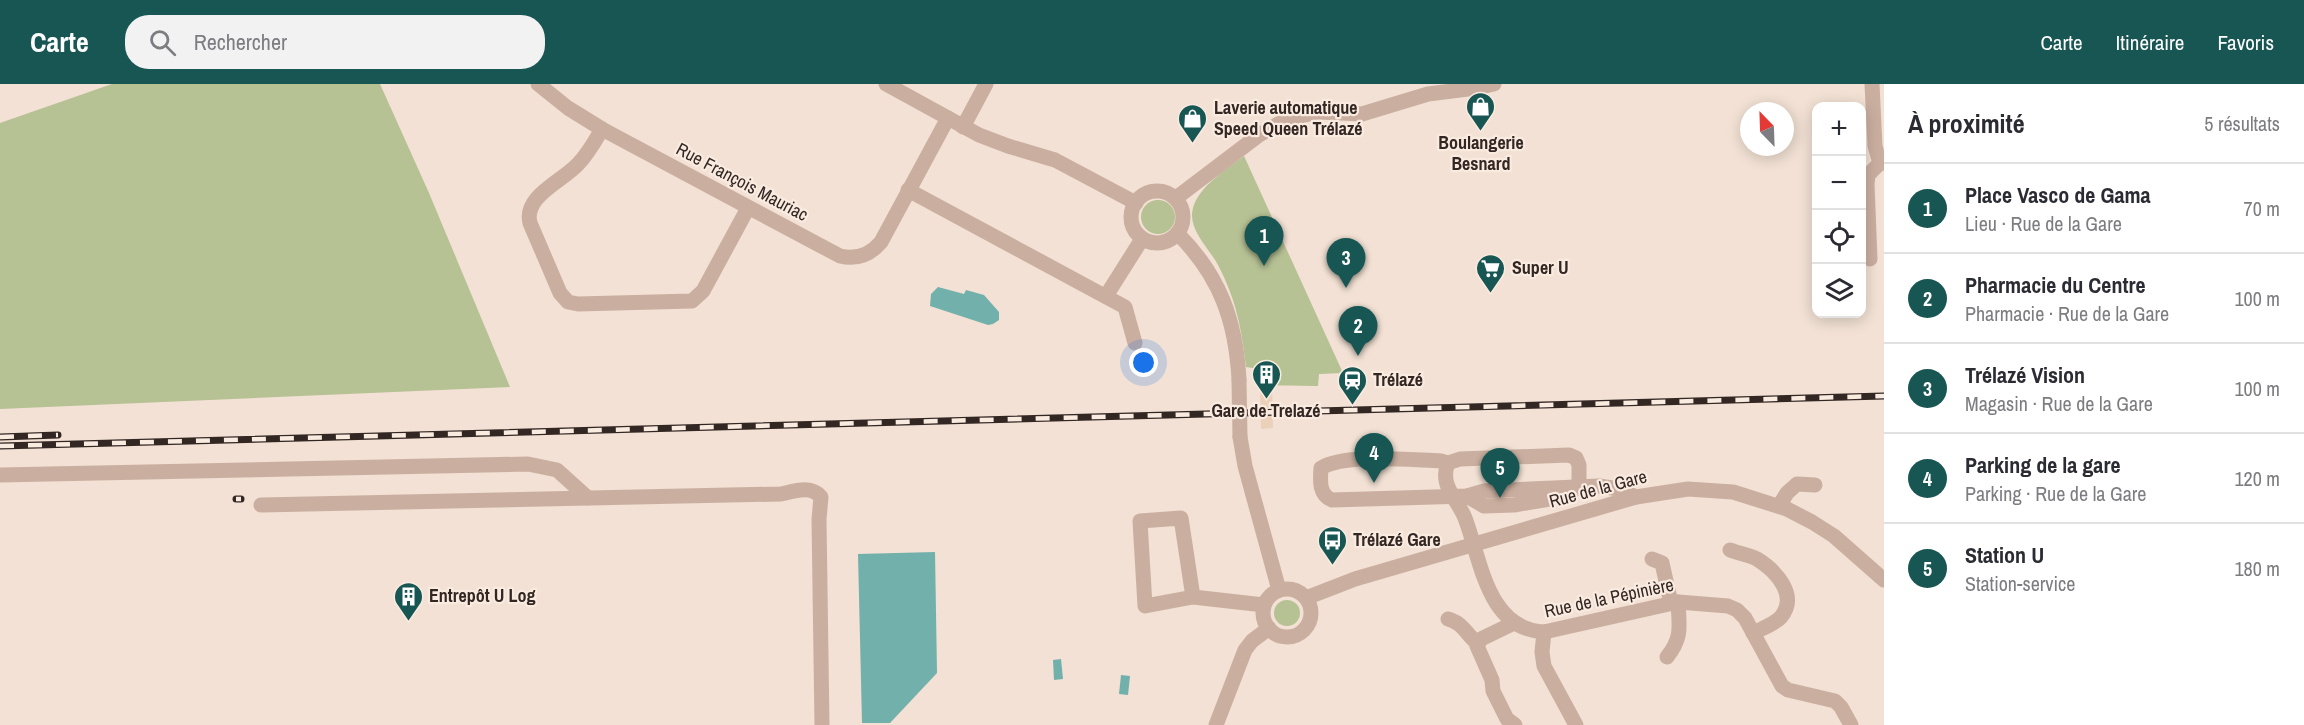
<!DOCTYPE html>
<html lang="fr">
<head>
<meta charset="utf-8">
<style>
	body { margin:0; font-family:"Archivo Narrow",sans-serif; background:#f2f2f3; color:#2b2b33 }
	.controls { position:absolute; right:18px; top:18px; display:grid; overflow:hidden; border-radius:12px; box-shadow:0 3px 15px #0003 }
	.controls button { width:54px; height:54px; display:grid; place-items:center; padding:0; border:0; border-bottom:2px solid #e1e1e2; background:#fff; color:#2b2b33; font:30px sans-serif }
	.compass { position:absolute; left:1740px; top:18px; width:54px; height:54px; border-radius:50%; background:#fff; box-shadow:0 3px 15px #0003; rotate:337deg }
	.you { position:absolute; left:1144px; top:279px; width:21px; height:21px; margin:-15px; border:4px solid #fff; border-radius:50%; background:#1a73e8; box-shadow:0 0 0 9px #1a73e833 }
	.badge { display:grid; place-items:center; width:39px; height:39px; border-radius:50%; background:#185654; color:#fff; font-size:20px; font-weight:700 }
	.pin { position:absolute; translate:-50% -50px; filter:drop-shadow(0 2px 3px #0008) }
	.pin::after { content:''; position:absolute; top:32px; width:21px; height:18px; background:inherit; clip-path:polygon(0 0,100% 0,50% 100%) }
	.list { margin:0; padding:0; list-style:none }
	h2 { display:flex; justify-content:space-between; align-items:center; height:78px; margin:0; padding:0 24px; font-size:26px }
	h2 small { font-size:20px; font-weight:400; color:#7c7c81 }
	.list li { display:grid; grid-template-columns:39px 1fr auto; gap:18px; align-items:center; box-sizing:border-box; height:90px; padding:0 24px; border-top:2px solid #e1e1e2 }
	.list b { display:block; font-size:22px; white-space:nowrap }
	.list p { margin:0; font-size:20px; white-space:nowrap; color:#7c7c81 }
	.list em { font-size:20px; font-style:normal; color:#7c7c81 }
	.icon { flex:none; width:33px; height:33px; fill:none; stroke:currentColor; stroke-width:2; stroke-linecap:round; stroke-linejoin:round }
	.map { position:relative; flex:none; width:1884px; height:641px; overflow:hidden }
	header { display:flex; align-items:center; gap:36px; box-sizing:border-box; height:84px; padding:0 30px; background:#185654; color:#fff }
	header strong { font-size:28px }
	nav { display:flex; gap:33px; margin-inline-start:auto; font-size:21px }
	.search { width:420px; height:54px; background:#f2f2f3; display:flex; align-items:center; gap:15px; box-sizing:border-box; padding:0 21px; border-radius:24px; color:#7c7c81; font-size:22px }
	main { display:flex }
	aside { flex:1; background:#fff }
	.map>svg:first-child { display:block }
	.green { fill:#b6c194 }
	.plaza { fill:#ebd0ba }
	.water { fill:#72b0ac }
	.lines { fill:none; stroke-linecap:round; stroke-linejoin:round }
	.minor { stroke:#caafa0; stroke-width:15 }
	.rail-casing { stroke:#332724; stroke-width:7 }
	.rail { stroke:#faebe0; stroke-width:4.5; stroke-dasharray:14; stroke-linecap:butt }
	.minor-bridge { stroke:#caafa0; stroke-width:15 }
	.labels { text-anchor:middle; stroke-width:4.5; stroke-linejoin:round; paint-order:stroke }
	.poi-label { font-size:18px; font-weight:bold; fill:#332724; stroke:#faebe0; text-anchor:start }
	.street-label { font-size:18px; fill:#332724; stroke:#faebe0 }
</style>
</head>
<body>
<header>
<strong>Carte</strong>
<div class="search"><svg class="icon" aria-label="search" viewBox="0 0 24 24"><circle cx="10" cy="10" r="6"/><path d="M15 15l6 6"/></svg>Rechercher</div>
<nav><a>Carte</a><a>Itinéraire</a><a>Favoris</a></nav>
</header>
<main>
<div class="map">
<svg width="1884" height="641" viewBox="0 0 1884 641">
	<rect width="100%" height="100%" fill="#f2e1d4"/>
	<!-- green -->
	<g class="green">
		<polygon points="112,0 380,0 429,109 510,303 0,325 0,39"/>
		<path d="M1244,72L1343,289L1319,290L1318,302L1261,301L1259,285L1246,283C1241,243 1237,218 1218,181C1209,164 1187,145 1193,124C1199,102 1227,85 1244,72Z"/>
		<circle cx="1158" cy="133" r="17"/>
		<circle cx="1287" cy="529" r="13"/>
	</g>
	<!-- plaza -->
	<polygon class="plaza" points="1260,303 1272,303 1273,344 1261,345"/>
	<!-- water -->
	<g class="water">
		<polygon points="938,203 964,210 966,206 984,211 999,228 999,236 993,240 988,241 930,222 931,210"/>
		<polygon points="935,468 937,589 890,639 862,639 858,470"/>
		<polygon points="1061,575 1063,595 1054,596 1053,576"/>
		<polygon points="1121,591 1130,592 1128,611 1119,610"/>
	</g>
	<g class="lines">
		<!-- minor -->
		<g class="minor">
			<path d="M538,0L568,24L602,45L840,172C857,176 870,171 881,158L948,34"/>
			<polyline points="886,0 979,51 1008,62 1055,76 1136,119"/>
			<polyline points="1872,0 1875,62 1880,79 1884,79"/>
			<polyline points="963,43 986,0"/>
			<path d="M602,45C595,57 588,70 578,80C563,97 523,112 530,139L560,209L568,218L578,220L692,217L703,207L748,124"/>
			<polyline points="908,106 1125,223 1135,259"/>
			<circle cx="1157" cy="133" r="26"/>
			<polyline points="1176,114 1259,51 1287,35 1319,28 1362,30 1428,10 1476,4 1494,0"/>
			<path d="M1178,150C1220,192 1236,237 1239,296"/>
			<polyline points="1870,175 1867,100 1868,91 1880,79"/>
			<polyline points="1106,212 1142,155"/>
			<polyline points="1240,353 1245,382 1279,506"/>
			<path d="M1448,379L1441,377C1410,376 1345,369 1321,384C1320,397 1319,411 1332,416L1467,412L1484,407L1599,402L1619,405L1636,413"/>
			<polyline points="0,391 528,380 557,386 588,414"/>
			<path d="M1467,412L1484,422L1514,421L1562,413L1579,403V381L1576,374L1569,371L1460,375L1448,379C1439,402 1457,414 1465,434C1481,476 1487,545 1544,548L1678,518L1728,522L1737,526L1745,534L1782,602L1788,606L1835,617L1841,623L1851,641"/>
			<path d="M261,421L781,410C795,407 811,401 821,413L819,435L822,641"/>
			<polyline points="1779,422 1787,409 1797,400 1815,401"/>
			<path d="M1730,466C1738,469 1749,471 1757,475C1775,486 1799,511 1781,533C1775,540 1761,545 1753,549"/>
			<polyline points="1652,475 1662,479 1671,519"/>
			<circle cx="1287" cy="529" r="24"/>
			<polyline points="1193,513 1181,434 1140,437 1145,522 1193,513 1264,521"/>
			<polyline points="1306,514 1355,495 1636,413 1688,405 1733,408 1787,425 1812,438 1834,452 1884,496"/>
			<path d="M1448,535C1463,539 1466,550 1477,559"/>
			<polyline points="1514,539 1481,555 1477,562 1492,596 1493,607 1507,635 1515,641"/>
			<polyline points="1544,548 1542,568 1544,582 1576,641"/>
			<path d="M1667,573C1683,553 1679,542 1678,518"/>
			<polyline points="1216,641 1245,566 1252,557 1269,544"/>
		</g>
		<defs>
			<g id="rail">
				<polyline points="0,353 58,351"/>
				<polyline points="0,362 1884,312"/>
				<polyline points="236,415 241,415"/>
			</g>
		</defs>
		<!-- rail casing -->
		<use href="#rail" class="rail-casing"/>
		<!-- rail -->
		<use href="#rail" class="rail"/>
		<!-- minor-bridge -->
		<polyline class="minor-bridge" points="1239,296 1240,353"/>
	</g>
	<!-- icons -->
	<defs>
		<symbol id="shop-pin" viewBox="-11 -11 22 30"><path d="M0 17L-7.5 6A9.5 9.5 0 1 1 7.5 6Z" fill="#185654" stroke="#faebe0"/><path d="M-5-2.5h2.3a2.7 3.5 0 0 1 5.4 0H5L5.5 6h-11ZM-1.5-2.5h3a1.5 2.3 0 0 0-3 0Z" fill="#fff"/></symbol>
		<symbol id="supermarket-pin" viewBox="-11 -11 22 30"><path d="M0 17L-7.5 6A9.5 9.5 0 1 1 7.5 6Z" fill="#185654" stroke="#faebe0"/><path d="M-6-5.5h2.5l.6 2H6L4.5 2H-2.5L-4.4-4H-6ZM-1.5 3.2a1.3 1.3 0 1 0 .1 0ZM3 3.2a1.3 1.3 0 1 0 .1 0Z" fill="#fff"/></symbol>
		<symbol id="building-pin" viewBox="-11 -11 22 30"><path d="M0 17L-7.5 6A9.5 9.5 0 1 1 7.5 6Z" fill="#185654" stroke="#faebe0"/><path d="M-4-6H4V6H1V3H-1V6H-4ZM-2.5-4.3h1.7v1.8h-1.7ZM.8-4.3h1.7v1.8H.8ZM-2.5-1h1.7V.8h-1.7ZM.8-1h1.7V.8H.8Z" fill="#fff"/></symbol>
		<symbol id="station-pin" viewBox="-11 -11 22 30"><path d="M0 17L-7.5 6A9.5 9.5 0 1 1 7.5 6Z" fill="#185654" stroke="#faebe0"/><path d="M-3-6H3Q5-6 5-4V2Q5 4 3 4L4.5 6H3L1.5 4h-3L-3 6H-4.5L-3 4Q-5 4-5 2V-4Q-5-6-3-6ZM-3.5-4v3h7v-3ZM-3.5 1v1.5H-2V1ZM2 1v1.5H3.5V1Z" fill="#fff"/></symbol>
		<symbol id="bus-pin" viewBox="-11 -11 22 30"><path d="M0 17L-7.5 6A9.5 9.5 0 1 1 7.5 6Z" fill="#185654" stroke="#faebe0"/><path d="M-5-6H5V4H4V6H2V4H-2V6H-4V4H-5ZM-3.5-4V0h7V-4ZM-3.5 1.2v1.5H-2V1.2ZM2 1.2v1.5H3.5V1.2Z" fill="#fff"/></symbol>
	</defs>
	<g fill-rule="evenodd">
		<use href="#shop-pin" x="1464" y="6" width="33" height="45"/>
		<use href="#shop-pin" x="1176" y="18" width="33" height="45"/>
		<use href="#supermarket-pin" x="1474" y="168" width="33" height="45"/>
		<use href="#building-pin" x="1250" y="274" width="33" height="45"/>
		<use href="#station-pin" x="1336" y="280" width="33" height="45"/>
		<use href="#bus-pin" x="1316" y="440" width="33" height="45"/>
		<use href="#building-pin" x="392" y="496" width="33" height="45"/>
	</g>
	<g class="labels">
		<!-- poi labels -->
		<g class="poi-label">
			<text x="1214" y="30">Laverie automatique<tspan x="1214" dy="21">Speed Queen Trélazé</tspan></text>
			<text x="1481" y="65" text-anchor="middle">Boulangerie<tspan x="1481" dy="21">Besnard</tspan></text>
			<text x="1512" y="190">Super U</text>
			<text x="1373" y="302">Trélazé</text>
			<text x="1266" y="333" text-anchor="middle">Gare de Trelazé</text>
			<text x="1353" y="462">Trélazé Gare</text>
			<text x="429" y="518">Entrepôt U Log</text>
		</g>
		<!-- street labels -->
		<g class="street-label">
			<text transform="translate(742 98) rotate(28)" y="6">Rue François Mauriac</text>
			<text transform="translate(1598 405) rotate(-15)" y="6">Rue de la Gare</text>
			<text transform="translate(1609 514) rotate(-12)" y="6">Rue de la Pépinière</text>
		</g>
	</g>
</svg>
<div class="controls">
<button>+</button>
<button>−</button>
<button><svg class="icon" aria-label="locate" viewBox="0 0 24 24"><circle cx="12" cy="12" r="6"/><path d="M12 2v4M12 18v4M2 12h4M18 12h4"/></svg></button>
<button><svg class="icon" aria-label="layers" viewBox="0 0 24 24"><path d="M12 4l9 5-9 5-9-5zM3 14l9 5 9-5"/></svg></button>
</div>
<svg class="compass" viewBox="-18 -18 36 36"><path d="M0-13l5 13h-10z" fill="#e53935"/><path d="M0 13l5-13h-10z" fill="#7c7c81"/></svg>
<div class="you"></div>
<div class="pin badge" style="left:1264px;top:182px">1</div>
<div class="pin badge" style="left:1358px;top:272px">2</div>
<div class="pin badge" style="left:1346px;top:204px">3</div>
<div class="pin badge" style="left:1374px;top:399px">4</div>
<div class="pin badge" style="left:1500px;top:414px">5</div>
</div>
<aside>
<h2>À proximité<small>5 résultats</small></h2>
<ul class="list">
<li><span class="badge">1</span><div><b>Place Vasco de Gama</b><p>Lieu · Rue de la Gare</p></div><em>70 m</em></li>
<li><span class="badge">2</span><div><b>Pharmacie du Centre</b><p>Pharmacie · Rue de la Gare</p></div><em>100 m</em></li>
<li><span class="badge">3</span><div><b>Trélazé Vision</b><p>Magasin · Rue de la Gare</p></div><em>100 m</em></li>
<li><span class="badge">4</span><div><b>Parking de la gare</b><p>Parking · Rue de la Gare</p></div><em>120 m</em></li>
<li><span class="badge">5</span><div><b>Station U</b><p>Station-service</p></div><em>180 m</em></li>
</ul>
</aside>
</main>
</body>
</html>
